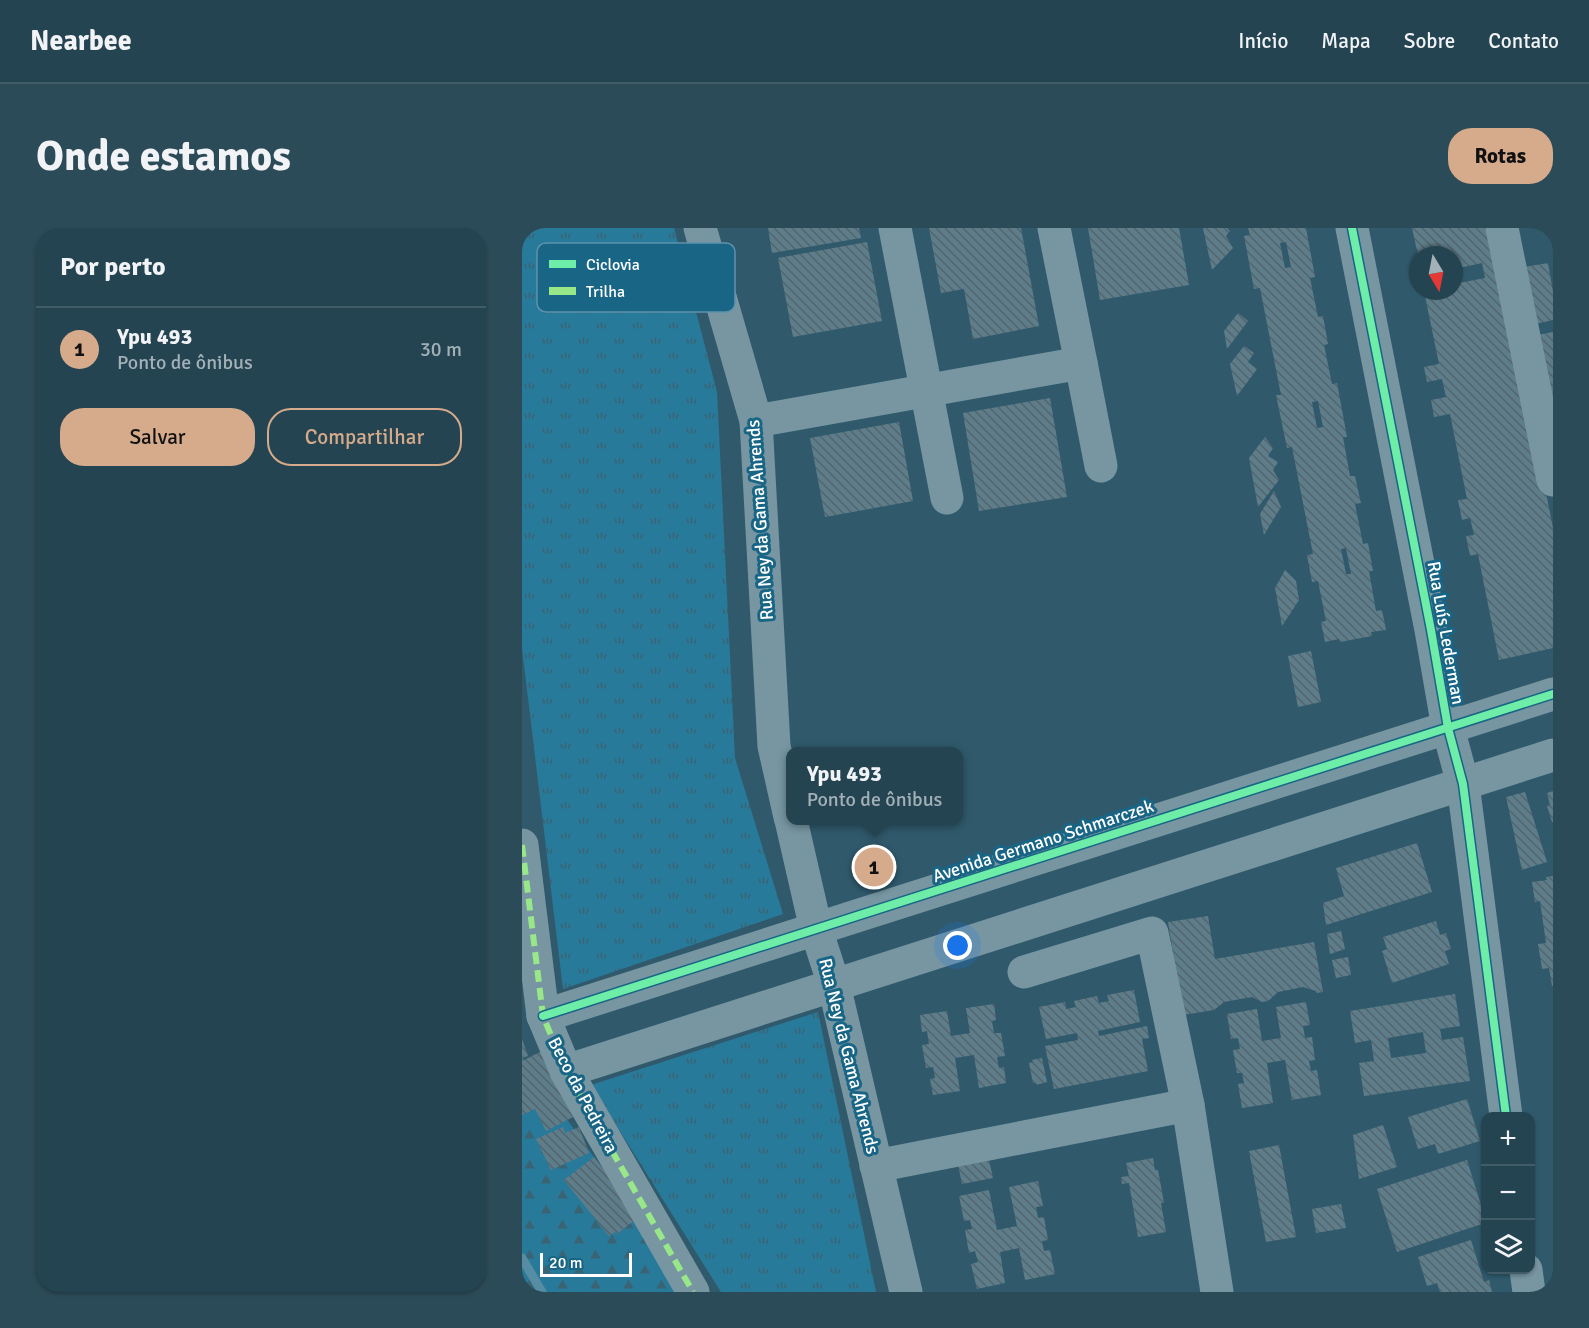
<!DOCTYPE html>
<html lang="pt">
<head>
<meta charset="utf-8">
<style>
	body { margin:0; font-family:Signika,sans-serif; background:#2c4b58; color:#f1f3f6 }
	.controls { position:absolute; right:18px; bottom:18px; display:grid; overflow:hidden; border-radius:12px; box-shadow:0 2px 4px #0004 }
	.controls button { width:54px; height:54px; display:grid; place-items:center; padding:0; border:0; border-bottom:2px solid #415c68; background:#244451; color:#f1f3f6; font:30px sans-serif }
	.compass { position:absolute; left:887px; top:18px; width:54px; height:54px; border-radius:50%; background:#244451; box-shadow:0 2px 4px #0004; rotate:170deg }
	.scale { position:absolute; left:18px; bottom:15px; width:92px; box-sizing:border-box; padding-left:6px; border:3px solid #fff; border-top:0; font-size:16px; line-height:21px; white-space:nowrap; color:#fff; -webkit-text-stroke:4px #186585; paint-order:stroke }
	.you { position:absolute; left:436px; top:718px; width:21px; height:21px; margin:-15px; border:4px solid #fff; border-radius:50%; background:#1a73e8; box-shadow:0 0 0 9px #1a73e833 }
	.badge { display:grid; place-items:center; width:39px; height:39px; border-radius:50%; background:#d6ab8b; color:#111; font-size:20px; font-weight:700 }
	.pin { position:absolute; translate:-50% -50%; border:3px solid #fff; box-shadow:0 2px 6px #0006 }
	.popup { position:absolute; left:264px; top:519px; width:177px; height:78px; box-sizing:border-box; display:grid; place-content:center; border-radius:12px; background:#244451; filter:drop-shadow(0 2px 4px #0005); font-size:20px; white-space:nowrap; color:#a3b0b7 }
	.popup b { font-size:22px; color:#f1f3f6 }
	.popup::after { content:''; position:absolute; left:50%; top:100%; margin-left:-12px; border:12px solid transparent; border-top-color:#244451 }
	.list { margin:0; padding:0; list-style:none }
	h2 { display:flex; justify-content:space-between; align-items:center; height:78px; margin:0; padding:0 24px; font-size:26px }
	h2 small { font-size:20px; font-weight:400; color:#a3b0b7 }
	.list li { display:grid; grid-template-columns:39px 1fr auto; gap:18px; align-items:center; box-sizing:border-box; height:84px; padding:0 24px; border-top:2px solid #415c68 }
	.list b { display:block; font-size:22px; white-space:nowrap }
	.list p { margin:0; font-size:20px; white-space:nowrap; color:#a3b0b7 }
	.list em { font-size:20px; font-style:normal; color:#a3b0b7 }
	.actions { display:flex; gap:12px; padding:18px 24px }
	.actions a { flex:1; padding:14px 0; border:2px solid #d6ab8b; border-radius:24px; text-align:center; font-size:21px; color:#d6ab8b }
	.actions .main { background:#d6ab8b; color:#111 }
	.icon { flex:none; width:33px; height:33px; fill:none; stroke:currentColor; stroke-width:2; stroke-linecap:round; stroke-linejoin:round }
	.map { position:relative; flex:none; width:1031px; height:1064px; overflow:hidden; border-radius:24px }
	header { display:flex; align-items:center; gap:36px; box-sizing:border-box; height:84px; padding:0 30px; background:#244451; border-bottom:2px solid #415c68 }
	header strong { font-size:28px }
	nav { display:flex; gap:33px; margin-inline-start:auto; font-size:21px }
	.intro { display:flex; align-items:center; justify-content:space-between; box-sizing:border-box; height:144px; padding:0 36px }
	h1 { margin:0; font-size:42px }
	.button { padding:15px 27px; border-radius:24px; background:#d6ab8b; color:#111; font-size:21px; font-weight:700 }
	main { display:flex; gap:36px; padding:0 36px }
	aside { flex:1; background:#244451; border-radius:24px; box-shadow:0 2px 4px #0004 }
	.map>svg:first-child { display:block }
	.grass { fill:url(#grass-tufts) }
	.forest { fill:url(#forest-firs) }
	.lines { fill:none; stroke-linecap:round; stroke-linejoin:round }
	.stream { stroke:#568da4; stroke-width:9 }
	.building { fill:url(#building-back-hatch); fill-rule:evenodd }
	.minor { stroke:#7796a2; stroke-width:33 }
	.quiet { stroke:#98e88a; stroke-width:6; stroke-dasharray:12 6; stroke-linecap:butt }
	.cycleway-casing { stroke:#186585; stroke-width:11 }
	.cycleway { stroke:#6deda7; stroke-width:8 }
	.labels { text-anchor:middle; stroke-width:6; stroke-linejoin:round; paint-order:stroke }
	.street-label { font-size:18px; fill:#fff; stroke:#186585 }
	.key { fill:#186585; stroke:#5d93aa; stroke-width:1.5 }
	.key-label { font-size:16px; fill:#fff }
</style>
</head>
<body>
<header>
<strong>Nearbee</strong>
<nav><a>Início</a><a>Mapa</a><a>Sobre</a><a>Contato</a></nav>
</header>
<div class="intro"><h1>Onde estamos</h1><a class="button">Rotas</a></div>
<main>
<aside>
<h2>Por perto<small></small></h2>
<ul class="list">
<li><span class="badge">1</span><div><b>Ypu 493</b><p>Ponto de ônibus</p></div><em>30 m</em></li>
</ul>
<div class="actions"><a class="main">Salvar</a><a>Compartilhar</a></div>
</aside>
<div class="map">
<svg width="1031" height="1064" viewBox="0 0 1031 1064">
	<defs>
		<pattern id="grass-tufts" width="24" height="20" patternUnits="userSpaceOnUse" patternTransform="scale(1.5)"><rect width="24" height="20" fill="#287a9b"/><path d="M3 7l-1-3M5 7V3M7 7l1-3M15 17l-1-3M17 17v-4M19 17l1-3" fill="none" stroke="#3a6374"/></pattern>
		<pattern id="forest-firs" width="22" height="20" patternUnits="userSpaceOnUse" patternTransform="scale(1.5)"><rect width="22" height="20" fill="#287a9b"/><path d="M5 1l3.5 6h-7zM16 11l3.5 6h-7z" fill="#3a6374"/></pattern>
		<pattern id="building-back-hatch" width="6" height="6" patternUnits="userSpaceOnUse" patternTransform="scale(1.5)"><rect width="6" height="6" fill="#5e7d8a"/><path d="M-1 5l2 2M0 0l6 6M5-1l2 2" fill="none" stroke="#55646b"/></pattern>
	</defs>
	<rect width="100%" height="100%" fill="#305a6c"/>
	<!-- grass -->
	<g class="grass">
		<polygon points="0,0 152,0 195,164 213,530 261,686 41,761 0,420"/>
		<polygon points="296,784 354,1064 199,1064 69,857"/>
	</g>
	<!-- forest -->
	<polygon class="forest" points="0,829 169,1064 0,1064"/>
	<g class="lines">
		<!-- stream -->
		<polyline class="stream" points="0,1030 20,1064"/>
	</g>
	<!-- building -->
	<g class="building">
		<polygon points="246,0 337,0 339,10 250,25"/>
		<polygon points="407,0 499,0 517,98 451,111 442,61 419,65"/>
		<polygon points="566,0 657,0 667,57 578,72"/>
		<polygon points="681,0 705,0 708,3 704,8 711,20 690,42"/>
		<path d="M726,0H784L793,49L788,50L796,89L801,88L806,116L802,117L810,156L815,155L825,209H821L828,248H833L836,262L839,275L833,276L841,316L846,315L851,343H847L854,383L860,382L864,402L849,404L850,408L818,414L817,411L803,414L799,394L804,393L796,353L790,354L785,327L791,326L770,219L765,220L754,167H759L738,60L732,61L722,8L728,7ZM764,14L769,39L763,40L758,15ZM796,173L801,199L795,200L790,174ZM824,320L829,346H824L819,321Z"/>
		<polygon points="890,0 972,0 1031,300 1031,420 977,432 956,326 948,328 944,308 952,307 948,290 940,292 936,272 945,271 928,186 912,189 909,172 924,169 920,151 905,154 902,139 917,136 902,63 932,63 932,56 963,50 960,35 932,41 932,27 896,27"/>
		<polygon points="345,14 360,93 271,109 256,30"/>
		<polygon points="1026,35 1031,64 1031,92 1013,96 1002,39"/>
		<polygon points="716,85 726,93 705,121 702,103"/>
		<polygon points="1031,104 1031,182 1015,107"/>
		<polygon points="722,118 732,125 726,134 735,141 715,168 708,136"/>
		<polygon points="528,170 545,269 457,283 441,185"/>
		<polygon points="377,194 391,273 303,289 288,210"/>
		<polygon points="743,209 751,220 746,228 756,234 751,242 757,252 736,279 727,230"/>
		<polygon points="752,263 759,279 742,307 738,286"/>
		<polygon points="763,342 774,353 777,372 760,398 753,360"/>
		<polygon points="789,423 799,474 776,479 766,428"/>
		<polygon points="1031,563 1031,594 1030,594 1025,578 1028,577 1025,565"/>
		<polygon points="1003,564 1025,634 1000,642 984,569"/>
		<polygon points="895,615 910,664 804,697 801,675 822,668 814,640"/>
		<polygon points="1031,648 1031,758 1030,758 1027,740 1020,741 1016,716 1024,715 1018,673 1013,674 1010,654 1025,652 1024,649"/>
		<polygon points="686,688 693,731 792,714 801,764 795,765 794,763 781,759 756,764 746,773 740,774 730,769 702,774 692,782 661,787 646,694"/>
		<polygon points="914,693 918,707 924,705 929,721 923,723 927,736 870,755 860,723 865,721 861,709"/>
		<polygon points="819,703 823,721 808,726 805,706"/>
		<polygon points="826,729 829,747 814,750 810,732"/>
		<polygon points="612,762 618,794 576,803 577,808 625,798 627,810 620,811 626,843 532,861 523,818 556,812 555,805 524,811 517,779 543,774 544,781 554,779 552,773 575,768 577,775 587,773 585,767"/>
		<path d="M933,766L938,798L918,801L920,812L941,809L948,853L842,868L837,835L852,833L849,812L833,815L828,783ZM901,804L904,825L869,830L866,810Z"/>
		<polygon points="784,774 788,797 781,798 783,810 790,809 793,832 787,833 789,843 795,842 799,867 770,872 763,832 745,835 751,875 720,880 716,856 722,855 720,845 715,845 711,822 718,821 716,810 709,811 705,786 735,781 740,813 759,810 754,779"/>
		<polygon points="472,776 474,792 470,793 472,805 479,805 483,828 475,829 477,840 482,839 484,855 457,860 452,827 433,830 438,863 411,867 408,851 413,850 411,839 404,840 400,817 407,816 405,803 400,804 398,787 425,783 429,808 448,805 444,780"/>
		<polygon points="0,811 6,828 0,830"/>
		<polygon points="20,823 53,888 24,903 13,881 0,887 0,833"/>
		<polygon points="520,830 525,854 514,857 514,855 511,855 507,835 511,834 510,832"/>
		<polygon points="945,871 958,913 916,926 913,916 896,921 886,889"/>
		<polygon points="861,897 875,939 837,951 831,907"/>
		<polygon points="41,899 43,905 57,899 67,925 29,942 14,911"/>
		<polygon points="757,917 774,1009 744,1014 727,923"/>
		<polygon points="72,929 118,988 95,1006 93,1004 87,1008 42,952"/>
		<polygon points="631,930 633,942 636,942 642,975 639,975 644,1004 616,1009 607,955 600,956 599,949 607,948 604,935"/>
		<polygon points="467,932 471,950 440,956 436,937"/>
		<polygon points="945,932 963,990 963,995 875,1024 855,961"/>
		<polygon points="516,953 521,978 514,979 516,990 522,989 526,1012 520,1013 522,1023 528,1022 533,1046 503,1052 497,1020 478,1024 483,1055 455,1061 449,1036 456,1034 453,1023 447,1025 443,1002 450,1001 448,992 442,993 437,968 467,962 475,1002 495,998 487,959"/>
		<polygon points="819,976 824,1000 794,1005 790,981"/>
		<polygon points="949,1012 962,1054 967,1052 970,1064 918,1064 915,1055 905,1058 896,1029"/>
	</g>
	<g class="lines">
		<!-- minor -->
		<g class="minor">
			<polyline points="178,0 234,193 252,518 268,589"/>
			<polyline points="373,0 425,270"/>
			<polyline points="830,0 909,402 926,500 941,556 984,888"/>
			<polyline points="980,0 1031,252"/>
			<polyline points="559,135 579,238"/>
			<polyline points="234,193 559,135 532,0"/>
			<polyline points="269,592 294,701 312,757 384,1064"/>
			<polyline points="0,617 21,788 44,843 171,1064"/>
			<polyline points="502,744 630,705 666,877"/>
			<polyline points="21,788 1031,466"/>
			<polyline points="44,843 1031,527"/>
			<polyline points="354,938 666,877 695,1064"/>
			<polyline points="1004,1042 1007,1064"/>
		</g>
		<!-- quiet -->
		<polyline class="quiet" points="0,617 21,788 44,843 171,1064"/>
		<defs>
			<g id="cycleway">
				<polyline points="830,0 909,402 926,500 941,556 984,888"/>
				<polyline points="21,788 1031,466"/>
			</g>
		</defs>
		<!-- cycleway casing -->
		<use href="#cycleway" class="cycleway-casing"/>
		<!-- cycleway -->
		<use href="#cycleway" class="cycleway"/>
	</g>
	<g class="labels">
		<!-- street labels -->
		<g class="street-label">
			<text transform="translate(238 292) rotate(-94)" y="6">Rua Ney da Gama Ahrends</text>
			<text transform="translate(924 405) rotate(80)" y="6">Rua Luís Lederman</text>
			<text transform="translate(521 613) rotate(-18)" y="6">Avenida Germano Schmarczek</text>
			<text transform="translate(327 828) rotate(76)" y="6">Rua Ney da Gama Ahrends</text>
			<text transform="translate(61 867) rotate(62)" y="6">Beco da Pedreira</text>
		</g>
	</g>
	<!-- legend -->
	<rect x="15" y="15" width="198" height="69" rx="9" class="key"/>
	<rect x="27" y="32" width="27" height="8" fill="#6deda7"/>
	<rect x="27" y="59" width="27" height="8" fill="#98e88a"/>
	<g class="key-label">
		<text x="64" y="42">Ciclovia</text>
		<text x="64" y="69">Trilha</text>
	</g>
</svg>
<div class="controls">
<button>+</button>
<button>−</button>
<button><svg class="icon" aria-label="layers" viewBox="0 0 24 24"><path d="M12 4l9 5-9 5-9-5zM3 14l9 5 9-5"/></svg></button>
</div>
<svg class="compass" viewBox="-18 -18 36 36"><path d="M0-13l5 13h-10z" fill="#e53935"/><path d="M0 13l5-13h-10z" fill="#a3b0b7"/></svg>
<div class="scale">20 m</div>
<div class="you"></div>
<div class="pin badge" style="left:352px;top:639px">1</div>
<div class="popup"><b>Ypu 493</b>Ponto de ônibus</div>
</div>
</main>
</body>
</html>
